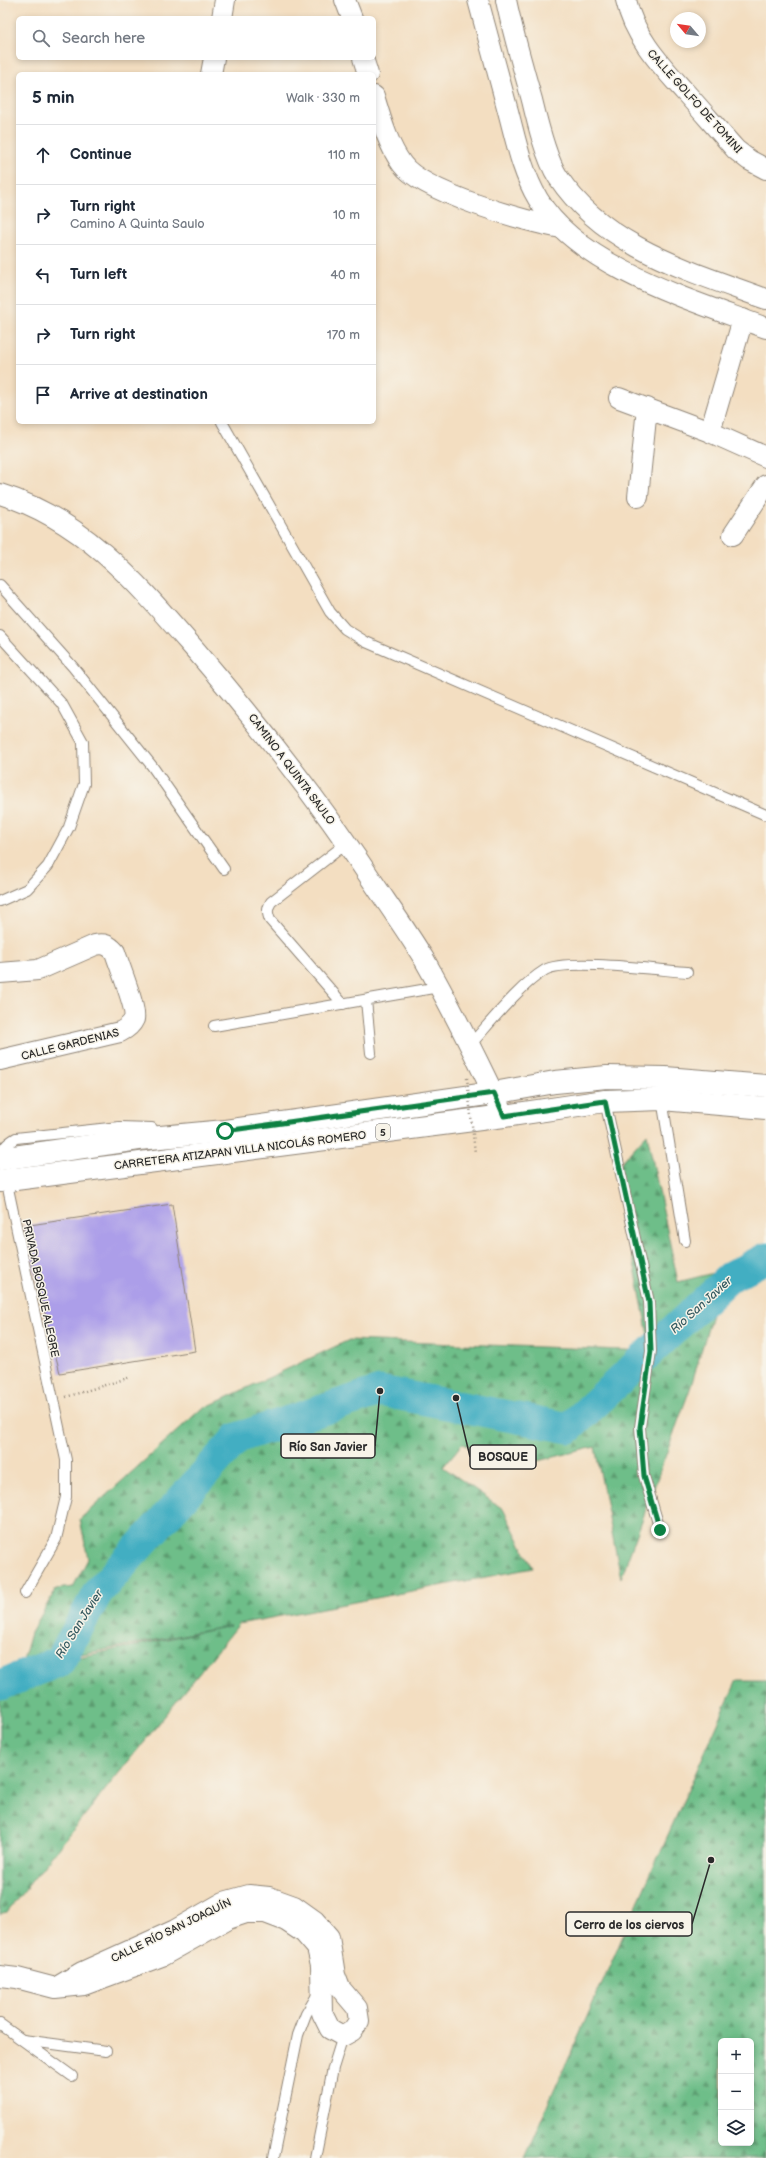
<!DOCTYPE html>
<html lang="en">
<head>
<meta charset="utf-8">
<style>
	body { margin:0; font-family:"Balsamiq Sans",sans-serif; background:#f2f2f3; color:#1f2937 }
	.controls { position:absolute; right:12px; bottom:12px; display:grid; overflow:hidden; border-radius:6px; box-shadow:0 2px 6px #0003 }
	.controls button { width:36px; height:36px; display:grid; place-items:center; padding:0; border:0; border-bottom:1px solid #e0e1e3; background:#fff; color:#1f2937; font:20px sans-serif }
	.compass { position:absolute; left:670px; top:12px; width:36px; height:36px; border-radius:50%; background:#fff; box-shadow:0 2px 6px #0003; rotate:299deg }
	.stop { position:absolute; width:12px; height:12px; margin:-9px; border:3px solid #0b8043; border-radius:50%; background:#fff }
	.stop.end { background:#0b8043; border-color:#fff; box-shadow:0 1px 4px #0008 }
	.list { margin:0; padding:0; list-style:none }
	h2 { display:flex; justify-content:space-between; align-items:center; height:52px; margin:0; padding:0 16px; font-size:17px }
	h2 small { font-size:13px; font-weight:400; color:#747a83 }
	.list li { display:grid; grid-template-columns:26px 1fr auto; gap:12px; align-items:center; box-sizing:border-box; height:60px; padding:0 16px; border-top:1px solid #e0e1e3 }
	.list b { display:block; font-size:15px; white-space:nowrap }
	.list p { margin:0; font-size:13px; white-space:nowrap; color:#747a83 }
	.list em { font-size:13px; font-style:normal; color:#747a83 }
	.icon { flex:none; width:22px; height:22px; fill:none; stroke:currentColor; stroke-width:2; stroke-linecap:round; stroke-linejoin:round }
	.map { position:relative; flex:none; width:766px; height:2158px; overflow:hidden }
	.search { position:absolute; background:#fff; box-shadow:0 2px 6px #0003; left:16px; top:16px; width:360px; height:44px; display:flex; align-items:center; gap:10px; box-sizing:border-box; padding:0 14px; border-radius:6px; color:#747a83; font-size:15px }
	.panel { position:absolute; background:#fff; box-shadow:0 2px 6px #0003; left:16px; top:72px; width:360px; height:352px; border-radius:6px }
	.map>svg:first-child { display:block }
	.forest { fill:url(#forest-firs); stroke:#4c745a; fill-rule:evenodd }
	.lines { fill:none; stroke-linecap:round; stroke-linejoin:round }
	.river { stroke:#43aec2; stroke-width:31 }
	.building { fill:#ac9ee9 }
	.lane-casing { stroke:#8f8476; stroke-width:12 }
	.street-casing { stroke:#8f8476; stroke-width:22 }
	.primary-casing { stroke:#8f8476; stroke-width:24 }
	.path { stroke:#8f8476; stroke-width:2.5; stroke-dasharray:1 3; stroke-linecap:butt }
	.lane { stroke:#fff; stroke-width:10 }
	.street { stroke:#fff; stroke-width:20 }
	.primary { stroke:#fff; stroke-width:22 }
	.path-bridge { stroke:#8f8476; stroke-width:2.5; stroke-dasharray:1 3; stroke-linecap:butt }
	.route { stroke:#0b8043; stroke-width:5 }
	.labels { text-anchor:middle; stroke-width:3; stroke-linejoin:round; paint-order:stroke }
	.shield { fill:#f7f3e8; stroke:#686764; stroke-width:1 }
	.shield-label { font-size:10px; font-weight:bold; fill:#2b2b2b }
	.street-label { font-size:11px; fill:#2b2b2b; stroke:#f7f3e8 }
	.water-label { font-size:12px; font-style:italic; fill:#335960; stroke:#f7f3e8 }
	.leader { fill:none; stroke:#2b2b2b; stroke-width:1.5 }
	.callout-dot { fill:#2b2b2b; stroke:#f7f3e8; stroke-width:1.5 }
	.callout { fill:#f7f3e8; stroke:#2b2b2b; stroke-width:1.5 }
	.callout-label { font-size:12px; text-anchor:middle; font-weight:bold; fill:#2b2b2b }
</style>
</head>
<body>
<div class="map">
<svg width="766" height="2158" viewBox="0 0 766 2158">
	<defs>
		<pattern id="forest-firs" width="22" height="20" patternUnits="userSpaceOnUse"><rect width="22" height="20" fill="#6ebe89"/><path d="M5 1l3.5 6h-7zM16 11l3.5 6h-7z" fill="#5b9b70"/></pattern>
	</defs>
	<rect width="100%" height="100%" fill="#f7f3e8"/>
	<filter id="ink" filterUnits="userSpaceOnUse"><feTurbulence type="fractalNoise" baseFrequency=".025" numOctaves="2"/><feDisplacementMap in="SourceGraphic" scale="8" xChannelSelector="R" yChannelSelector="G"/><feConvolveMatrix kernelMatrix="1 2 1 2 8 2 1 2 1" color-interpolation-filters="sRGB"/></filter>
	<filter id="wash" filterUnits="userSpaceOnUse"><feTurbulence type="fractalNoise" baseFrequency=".012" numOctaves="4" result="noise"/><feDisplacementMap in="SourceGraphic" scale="16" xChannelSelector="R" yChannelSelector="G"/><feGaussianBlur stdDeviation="0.9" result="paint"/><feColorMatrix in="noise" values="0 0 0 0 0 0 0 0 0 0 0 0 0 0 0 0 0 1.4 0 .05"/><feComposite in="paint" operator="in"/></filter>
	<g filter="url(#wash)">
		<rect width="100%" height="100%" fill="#f3dec1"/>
		<!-- forest -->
		<g class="forest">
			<polygon points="647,1134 678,1282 725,1270 691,1386 621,1578 595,1447 521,1465 462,1444 443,1467 503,1509 533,1568 239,1624 6,1913 0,1915 0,1685 60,1661 230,1626 61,1658 20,1671 31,1633 56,1589 73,1587 88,1559 80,1519 200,1410 349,1340 651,1351 616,1168"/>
			<path d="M737,1680H766V2158H524ZM721,2041H751V2143H721Z"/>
		</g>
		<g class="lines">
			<!-- river -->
			<polyline class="river" points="0,1685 60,1661 98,1592 237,1438 380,1391 569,1428 730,1277 766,1258"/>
		</g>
		<g id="blocks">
			<!-- building -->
			<polygon class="building" points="172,1204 195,1351 60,1373 23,1226"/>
		</g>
	</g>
	<g filter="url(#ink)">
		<use href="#blocks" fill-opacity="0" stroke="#8f8476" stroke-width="1"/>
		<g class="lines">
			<defs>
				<g id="lane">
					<polyline points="222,422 330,612 345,629 366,642 766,815"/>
					<polyline points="0,585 73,667 152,766 224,869"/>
					<polyline points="0,636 62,704 83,742 84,784 69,827 48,866 27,889 0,901"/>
					<polyline points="366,1000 371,1053"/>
					<path d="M343,1004L270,920C267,913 267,909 271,902L347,843"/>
					<polyline points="214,1026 439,987"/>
					<path d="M470,1045C491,1022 519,986 545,970C565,958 659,970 687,972"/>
					<polyline points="662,1099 685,1241"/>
					<polyline points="605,1101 649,1302 651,1351 640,1427 644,1476 660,1530"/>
					<path d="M2,1159C2,1148 6,1144 16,1138L119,1127L152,1128"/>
					<polyline points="6,1179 66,1460 66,1497 56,1539 25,1593"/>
					<polyline points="0,2024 72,2076"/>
					<polyline points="23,2040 106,2051"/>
					<polyline points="273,2158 298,2035 306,2014 319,1992"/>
					<polyline points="315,2158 333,2068 343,2036"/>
				</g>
				<g id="street">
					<polyline points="345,0 352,18"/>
					<path d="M478,0C488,37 498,74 508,111C516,141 522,172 538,199C579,268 695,301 766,328"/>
					<path d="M506,0C513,34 523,67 532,100C537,121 546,159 558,177C605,248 691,271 766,299"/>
					<path d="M626,0C634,37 661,65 685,92C702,111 719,131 736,150L749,160L766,169"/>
					<polyline points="222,18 225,0"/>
					<polyline points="363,58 368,74"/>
					<polyline points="211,74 214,58"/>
					<path d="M374,96C381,119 388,145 402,164C422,192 526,222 561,228"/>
					<polyline points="619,398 710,432 766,457"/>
					<polyline points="710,432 743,319"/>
					<path d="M0,494C86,520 141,588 198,653C263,729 324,807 379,891C394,913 410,936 424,959C453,1010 479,1063 504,1116"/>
					<polyline points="638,497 647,408"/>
					<polyline points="733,535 766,485"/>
					<path d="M0,973L38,970L95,945C104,943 109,945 115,952C119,965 137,1009 134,1019C131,1026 126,1029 120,1032L0,1060"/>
					<polyline points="0,1976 17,1978 55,1988 84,1985 162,1956 228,1919 246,1913 265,1913 286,1921 304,1933 317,1948 321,1965 322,2013 330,2029 343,2036 352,2031 359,2021 357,2008 340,1988 335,1975 329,1937 315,1921 294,1906 269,1897 249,1895 224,1902 175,1930 82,1972 55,1988"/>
				</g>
				<g id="primary">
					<polyline points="0,1159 139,1139 225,1131 494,1093 555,1082 607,1077 665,1078 766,1086"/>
					<polyline points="0,1181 504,1116 605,1101 662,1099 766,1108"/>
				</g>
			</defs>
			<!-- lane casing -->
			<use href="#lane" class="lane-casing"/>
			<!-- street casing -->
			<use href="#street" class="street-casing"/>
			<!-- primary casing -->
			<use href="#primary" class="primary-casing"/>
			<!-- path -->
			<polyline class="path" points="66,1397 131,1377"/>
			<!-- lane -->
			<use href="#lane" class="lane"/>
			<!-- street -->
			<use href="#street" class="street"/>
			<!-- primary -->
			<use href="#primary" class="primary"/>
			<!-- path-bridge -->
			<polyline class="path-bridge" points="467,1078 475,1153"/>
		</g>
	</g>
	<g class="lines" filter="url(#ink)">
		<!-- route -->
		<polyline class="route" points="225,1131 494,1093 504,1116 605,1101 649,1302 651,1351 640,1427 644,1476 660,1530"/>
	</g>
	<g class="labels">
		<!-- shield labels -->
		<rect class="shield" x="376" y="1124" width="14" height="16" rx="3"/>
		<g class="shield-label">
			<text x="383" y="1136">5</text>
		</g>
		<!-- street labels -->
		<g class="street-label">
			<text transform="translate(695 101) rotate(48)" y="4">CALLE GOLFO DE TOMINI</text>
			<text transform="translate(292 769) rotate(53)" y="4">CAMINO A QUINTA SAULO</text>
			<text transform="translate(70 1044) rotate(-14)" y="4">CALLE GARDENIAS</text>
			<text transform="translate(240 1150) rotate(-7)" y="4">CARRETERA ATIZAPAN VILLA NICOLÁS ROMERO</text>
			<text transform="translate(41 1288) rotate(78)" y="4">PRIVADA BOSQUE ALEGRE</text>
			<text transform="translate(171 1930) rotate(-26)" y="4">CALLE RÍO SAN JOAQUÍN</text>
		</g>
		<!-- water labels -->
		<g class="water-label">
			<text transform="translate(701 1305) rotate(-42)" y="4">Río San Javier</text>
			<text transform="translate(79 1624) rotate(-58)" y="4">Río San Javier</text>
		</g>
	</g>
	<!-- callouts -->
	<path class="leader" d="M380 1391L375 1446M456 1398L470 1457M711 1860L692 1924"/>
	<g class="callout-dot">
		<circle cx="380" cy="1391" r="4"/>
		<circle cx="456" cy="1398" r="4"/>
		<circle cx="711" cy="1860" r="4"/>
	</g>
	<g class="callout">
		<rect x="281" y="1434" width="94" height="24" rx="4"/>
		<rect x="470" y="1445" width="66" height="24" rx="4"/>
		<rect x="566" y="1912" width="126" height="24" rx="4"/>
	</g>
	<g class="callout-label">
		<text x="328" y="1451">Río San Javier</text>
		<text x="503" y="1461">BOSQUE</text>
		<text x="629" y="1929">Cerro de los ciervos</text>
	</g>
</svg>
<div class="controls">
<button>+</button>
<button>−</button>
<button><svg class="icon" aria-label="layers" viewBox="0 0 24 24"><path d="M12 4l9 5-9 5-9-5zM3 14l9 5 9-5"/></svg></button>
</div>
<svg class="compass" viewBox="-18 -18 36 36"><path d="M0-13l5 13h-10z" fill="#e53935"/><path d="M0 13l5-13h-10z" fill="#747a83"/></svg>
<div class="stop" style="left:225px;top:1131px"></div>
<div class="stop end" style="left:660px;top:1530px"></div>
<div class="search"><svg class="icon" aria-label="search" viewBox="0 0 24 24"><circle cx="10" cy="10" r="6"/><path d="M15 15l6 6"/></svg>Search here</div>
<section class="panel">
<h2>5 min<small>Walk · 330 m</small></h2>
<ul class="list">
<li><svg class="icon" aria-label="ahead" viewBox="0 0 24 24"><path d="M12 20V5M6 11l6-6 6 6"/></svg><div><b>Continue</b></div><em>110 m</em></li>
<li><svg class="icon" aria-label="right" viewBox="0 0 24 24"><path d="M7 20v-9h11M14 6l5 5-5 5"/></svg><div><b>Turn right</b><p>Camino A Quinta Saulo</p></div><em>10 m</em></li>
<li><svg class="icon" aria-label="left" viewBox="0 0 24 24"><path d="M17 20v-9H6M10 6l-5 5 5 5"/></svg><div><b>Turn left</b></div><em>40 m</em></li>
<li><svg class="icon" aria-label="right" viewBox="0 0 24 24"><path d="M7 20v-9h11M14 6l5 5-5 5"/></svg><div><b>Turn right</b></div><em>170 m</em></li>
<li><svg class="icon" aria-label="arrive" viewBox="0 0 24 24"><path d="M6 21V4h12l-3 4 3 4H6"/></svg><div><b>Arrive at destination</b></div></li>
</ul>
</section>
</div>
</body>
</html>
